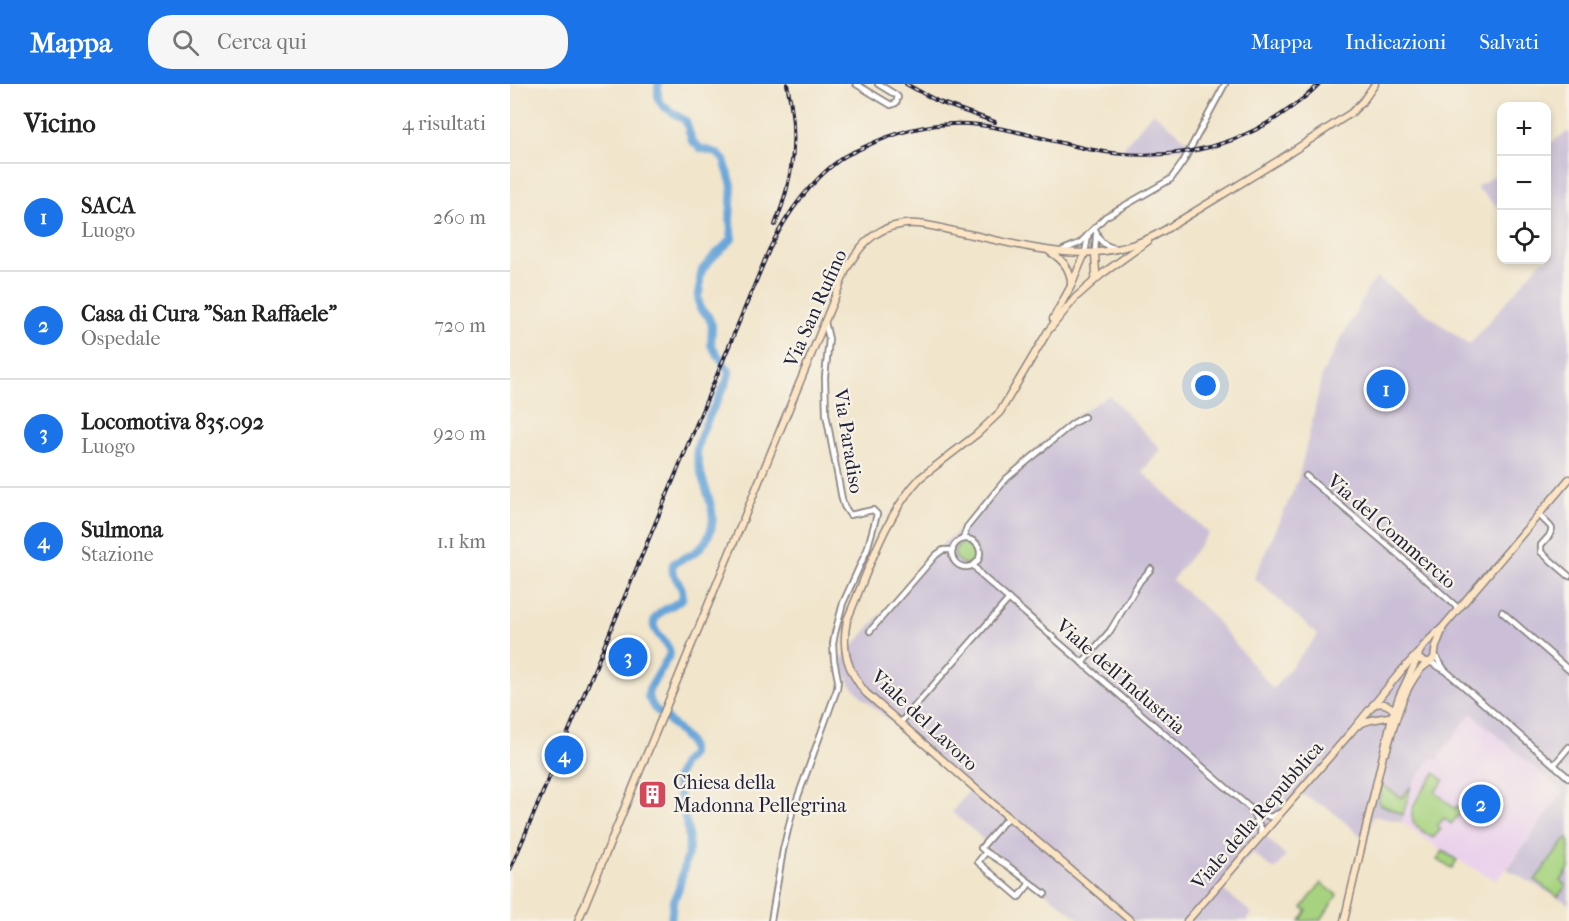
<!DOCTYPE html>
<html lang="it">
<head>
<meta charset="utf-8">
<style>
	body { margin:0; font-family:"IM FELL French Canon",serif; background:#f6f6f6; color:#222 }
	.controls { position:absolute; right:18px; top:18px; display:grid; overflow:hidden; border-radius:12px; box-shadow:0 3px 9px #0003 }
	.controls button { width:54px; height:54px; display:grid; place-items:center; padding:0; border:0; border-bottom:2px solid #e0e0e0; background:#fff; color:#222; font:30px sans-serif }
	.you { position:absolute; left:696px; top:302px; width:21px; height:21px; margin:-15px; border:4px solid #fff; border-radius:50%; background:#1a73e8; box-shadow:0 0 0 9px #1a73e833 }
	.badge { display:grid; place-items:center; width:39px; height:39px; border-radius:50%; background:#1a73e8; color:#fff; font-size:20px; font-weight:700 }
	.pin { position:absolute; translate:-50% -50%; border:3px solid #fff; box-shadow:0 2px 6px #0006 }
	.list { margin:0; padding:0; list-style:none }
	h2 { display:flex; justify-content:space-between; align-items:center; height:78px; margin:0; padding:0 24px; font-size:26px }
	h2 small { font-size:20px; font-weight:400; color:#767676 }
	.list li { display:grid; grid-template-columns:39px 1fr auto; gap:18px; align-items:center; box-sizing:border-box; height:108px; padding:0 24px; border-top:2px solid #e0e0e0 }
	.list b { display:block; font-size:22px; white-space:nowrap }
	.list p { margin:0; font-size:20px; white-space:nowrap; color:#767676 }
	.list em { font-size:20px; font-style:normal; color:#767676 }
	.icon { flex:none; width:33px; height:33px; fill:none; stroke:currentColor; stroke-width:2; stroke-linecap:round; stroke-linejoin:round }
	.map { position:relative; flex:none; width:1059px; height:837px; overflow:hidden }
	header { display:flex; align-items:center; gap:36px; box-sizing:border-box; height:84px; padding:0 30px; background:#1a73e8; color:#fff }
	header strong { font-size:28px }
	nav { display:flex; gap:33px; margin-inline-start:auto; font-size:21px }
	.search { width:420px; height:54px; background:#f6f6f6; display:flex; align-items:center; gap:15px; box-sizing:border-box; padding:0 21px; border-radius:24px; color:#767676; font-size:22px }
	main { display:flex }
	aside { flex:1; background:#fff }
	.map>svg:first-child { display:block }
	.built { fill:#ead1ec }
	.industrial { fill:#cabfd6 }
	.green { fill:#a7d380; stroke:#647a5e; stroke-width:1.5 }
	.lines { fill:none; stroke-linecap:round; stroke-linejoin:round }
	.river { stroke:#68a5d9; stroke-width:8 }
	.street-casing { stroke:#8a8483; stroke-width:8 }
	.secondary-casing { stroke:#8a8483; stroke-width:9 }
	.street { stroke:#fff; stroke-width:4.5 }
	.secondary { stroke:#fce5c4; stroke-width:6 }
	.rail-casing { stroke:#22223b; stroke-width:4 }
	.rail { stroke:#f7f3e8; stroke-width:1.5; stroke-dasharray:4.5; stroke-linecap:butt }
	.labels { text-anchor:middle; stroke-width:4.5; stroke-linejoin:round; paint-order:stroke }
	.street-label { font-size:20px; fill:#22223b; stroke:#f7f3e8 }
	.poi-label { font-size:20px; fill:#22223b; stroke:#f7f3e8; text-anchor:start }
</style>
</head>
<body>
<header>
<strong>Mappa</strong>
<div class="search"><svg class="icon" aria-label="search" viewBox="0 0 24 24"><circle cx="10" cy="10" r="6"/><path d="M15 15l6 6"/></svg>Cerca qui</div>
<nav><a>Mappa</a><a>Indicazioni</a><a>Salvati</a></nav>
</header>
<main>
<aside>
<h2>Vicino<small>4 risultati</small></h2>
<ul class="list">
<li><span class="badge">1</span><div><b>SACA</b><p>Luogo</p></div><em>260 m</em></li>
<li><span class="badge">2</span><div><b>Casa di Cura &quot;San Raffaele&quot;</b><p>Ospedale</p></div><em>720 m</em></li>
<li><span class="badge">3</span><div><b>Locomotiva 835.092</b><p>Luogo</p></div><em>920 m</em></li>
<li><span class="badge">4</span><div><b>Sulmona</b><p>Stazione</p></div><em>1.1 km</em></li>
</ul>
</aside>
<div class="map">
<svg width="1059" height="837" viewBox="0 0 1059 837">
	<rect width="100%" height="100%" fill="#f7f3e8"/>
	<filter id="ink" filterUnits="userSpaceOnUse"><feTurbulence type="fractalNoise" baseFrequency=".0167" numOctaves="2"/><feDisplacementMap in="SourceGraphic" scale="12" xChannelSelector="R" yChannelSelector="G"/><feConvolveMatrix kernelMatrix="1 2 1 2 8 2 1 2 1" color-interpolation-filters="sRGB"/></filter>
	<filter id="wash" filterUnits="userSpaceOnUse"><feTurbulence type="fractalNoise" baseFrequency=".008" numOctaves="4" result="noise"/><feDisplacementMap in="SourceGraphic" scale="24" xChannelSelector="R" yChannelSelector="G"/><feGaussianBlur stdDeviation="1.35" result="paint"/><feColorMatrix in="noise" values="0 0 0 0 0 0 0 0 0 0 0 0 0 0 0 0 0 1.4 0 .05"/><feComposite in="paint" operator="in"/></filter>
	<g filter="url(#wash)">
		<rect width="100%" height="100%" fill="#f1e5cb"/>
		<!-- built -->
		<polygon class="built" points="961,629 1054,708 987,797 932,767 892,738 901,702 922,673 927,676"/>
		<!-- industrial -->
		<g class="industrial">
			<polygon points="643,28 680,59 677,63 645,67 611,66"/>
			<polygon points="1059,47 1059,820 997,785 1053,708 961,629 927,676 922,673 901,702 892,738 863,732 857,757 819,725 790,710 754,751 776,772 765,786 742,769 710,804 742,829 736,837 572,837 472,759 474,756 442,728 460,705 353,614 341,601 334,589 330,577 430,462 449,447 492,395 558,337 599,311 651,366 632,388 699,449 662,496 697,526 763,605 808,551 744,494 788,396 804,329 812,290 858,205 867,194 959,261 1032,176 1036,176 1038,169 1036,167 1037,61"/>
			<polygon points="991,88 991,126 966,103"/>
		</g>
		<!-- green -->
		<g class="green">
			<circle cx="456" cy="469" r="11"/>
			<path d="M925,689L934,696L925,708L945,725L947,722L952,727L941,740L934,734L927,742L931,745L923,754C916,750 909,746 904,739C895,724 917,702 925,689Z"/>
			<polygon points="872,701 892,714 901,702 893,731 868,719"/>
			<polygon points="1057,754 1059,755 1059,785 1051,797 1056,802 1048,813 1025,796"/>
			<polygon points="933,767 947,776 942,784 927,776"/>
			<polygon points="811,799 827,811 811,836 790,837 797,826 792,824"/>
		</g>
		<g class="lines">
			<!-- river -->
			<path class="river" d="M148,0V15L153,22L176,37L182,57L190,64L207,69L214,76L222,101L220,135L222,155L203,173L192,186L190,194V205L188,212L190,225L198,232L202,241L201,261L219,287C219,296 213,305 209,313C201,329 191,346 187,364C186,370 188,376 189,382C195,411 216,436 190,464C183,472 171,474 163,480L162,487C166,497 175,503 172,515C165,522 153,524 147,532C135,547 160,556 160,570L139,606L138,613L144,624L161,639L178,657L181,664V670L172,681L166,696L178,746L179,765L169,804L163,819L161,837"/>
		</g>
	</g>
	<g filter="url(#ink)">
		<g class="lines">
			<defs>
				<g id="street">
					<polyline points="346,0 381,21 386,19 388,13 386,11 368,0"/>
					<path d="M586,147C589,157 594,162 604,164"/>
					<polyline points="553,166 570,159 595,133 661,95 673,78 715,0"/>
					<polyline points="575,169 578,152"/>
					<polyline points="585,169 586,151"/>
					<polyline points="796,392 882,465 948,524"/>
					<polyline points="1028,430 1040,442 1042,445 1039,452 1031,461 1031,468 1059,492"/>
					<circle cx="456" cy="469" r="14"/>
					<polyline points="453,455 457,443 496,395 562,340 574,333"/>
					<polyline points="464,482 472,492 740,724 760,733 769,729"/>
					<polyline points="992,528 1059,586"/>
					<polyline points="360,547 426,471 433,466 443,466"/>
					<polyline points="925,571 934,585"/>
					<polyline points="920,578 936,587 1059,694"/>
					<polyline points="572,579 600,547 630,497 641,485"/>
					<polyline points="390,639 499,515"/>
					<polyline points="1044,681 1059,663"/>
					<polyline points="740,724 751,744 750,752"/>
					<polyline points="498,733 471,764 476,768 468,778 509,813 520,799"/>
					<polyline points="476,768 498,782 535,810"/>
					<polyline points="261,837 273,766 282,729 327,605 328,596 324,576 323,560 325,549 333,519 357,466 367,430 363,426 340,431 334,422 332,415 316,330 315,293 319,255 315,238"/>
				</g>
				<g id="secondary">
					<path d="M540,168C552,175 561,185 561,200"/>
					<polyline points="584,195 586,189 585,169"/>
					<polyline points="543,235 561,202 575,169"/>
					<path d="M918,578C892,576 926,550 933,543L1059,395"/>
					<path d="M863,621C873,617 879,621 886,628"/>
					<path d="M849,641C860,633 872,636 885,631"/>
					<path d="M876,668C884,642 892,607 910,586C914,581 920,579 924,574L926,562L932,547"/>
					<path d="M68,837L336,186C348,164 363,145 389,141C409,137 429,144 448,148C519,162 585,187 653,147L769,76L841,29L853,17L865,0"/>
					<path d="M621,837L482,719L356,609C337,586 331,566 337,536C358,488 374,433 410,394L467,350L490,328L538,247L566,213L592,190L638,157"/>
					<polyline points="677,837 842,647 892,586 909,568"/>
					<polyline points="834,837 882,633 889,613 908,573"/>
				</g>
			</defs>
			<!-- street casing -->
			<use href="#street" class="street-casing"/>
			<!-- secondary casing -->
			<use href="#secondary" class="secondary-casing"/>
			<!-- street -->
			<use href="#street" class="street"/>
			<!-- secondary -->
			<use href="#secondary" class="secondary"/>
			<defs>
				<g id="rail">
					<polyline points="396,0 429,18 485,38"/>
					<path d="M265,141C284,93 289,51 277,0"/>
					<path d="M0,786L58,649L259,166C276,131 299,98 332,74C338,70 346,67 352,64C385,48 421,38 458,40C499,43 538,57 578,65C643,78 710,70 766,34C781,24 797,13 809,0"/>
				</g>
			</defs>
			<!-- rail casing -->
			<use href="#rail" class="rail-casing"/>
			<!-- rail -->
			<use href="#rail" class="rail"/>
		</g>
	</g>
	<!-- icons -->
	<defs>
		<symbol id="building-square" viewBox="-11 -11 22 22"><rect x="-9" y="-9" width="18" height="18" rx="4" fill="#d1495b" stroke="#f7f3e8"/><path d="M-4-6H4V6H1V3H-1V6H-4ZM-2.5-4.3h1.7v1.8h-1.7ZM.8-4.3h1.7v1.8H.8ZM-2.5-1h1.7V.8h-1.7ZM.8-1h1.7V.8H.8Z" fill="#fff"/></symbol>
	</defs>
	<g fill-rule="evenodd">
		<use href="#building-square" x="126" y="694" width="33" height="33"/>
	</g>
	<g class="labels">
		<!-- street labels -->
		<g class="street-label">
			<text transform="translate(305 224) rotate(-66)" y="7">Via San Rufino</text>
			<text transform="translate(339 357) rotate(81)" y="7">Via Paradiso</text>
			<text transform="translate(882 447) rotate(41)" y="7">Via del Commercio</text>
			<text transform="translate(611 592) rotate(41)" y="7">Viale dell'Industria</text>
			<text transform="translate(415 636) rotate(43)" y="7">Viale del Lavoro</text>
			<text transform="translate(747 731) rotate(-49)" y="7">Viale della Repubblica</text>
		</g>
		<!-- poi labels -->
		<g class="poi-label">
			<text x="163" y="705">Chiesa della<tspan x="163" dy="23">Madonna Pellegrina</tspan></text>
		</g>
	</g>
</svg>
<div class="controls">
<button>+</button>
<button>−</button>
<button><svg class="icon" aria-label="locate" viewBox="0 0 24 24"><circle cx="12" cy="12" r="6"/><path d="M12 2v4M12 18v4M2 12h4M18 12h4"/></svg></button>
</div>
<div class="you"></div>
<div class="pin badge" style="left:876px;top:305px">1</div>
<div class="pin badge" style="left:971px;top:720px">2</div>
<div class="pin badge" style="left:118px;top:573px">3</div>
<div class="pin badge" style="left:54px;top:671px">4</div>
</div>
</main>
</body>
</html>
